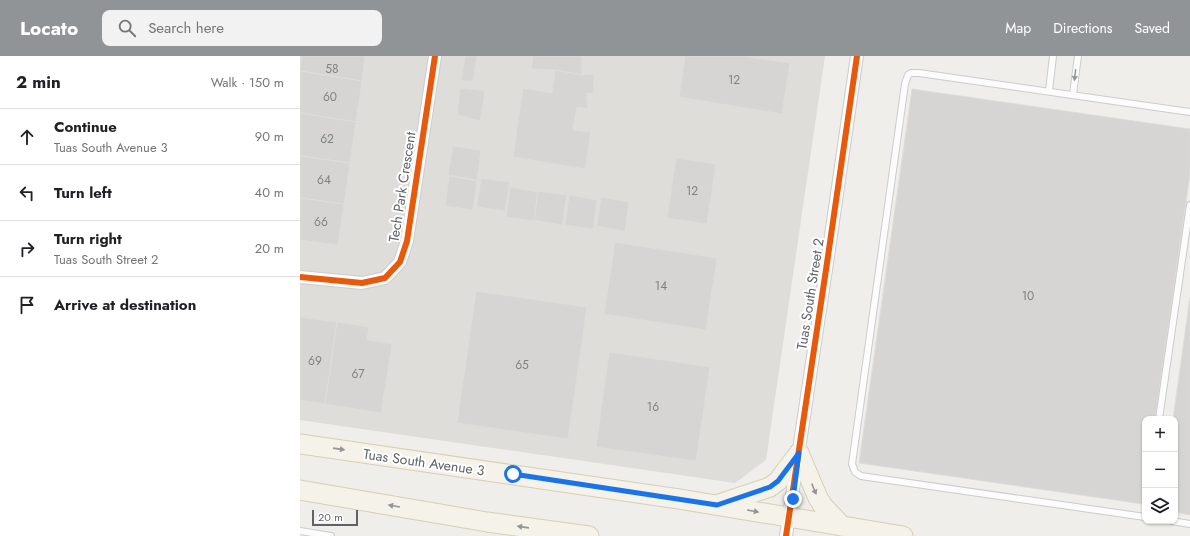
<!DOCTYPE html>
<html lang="en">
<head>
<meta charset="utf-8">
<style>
	body { margin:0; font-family:Jost,sans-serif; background:#f2f2f2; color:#202124 }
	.controls { position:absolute; right:12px; bottom:12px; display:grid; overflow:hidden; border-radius:8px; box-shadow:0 1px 3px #0004 }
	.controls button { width:36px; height:36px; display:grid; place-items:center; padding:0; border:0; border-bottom:1px solid #e0e0e0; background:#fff; color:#202124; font:20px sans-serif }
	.scale { position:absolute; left:12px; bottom:10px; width:46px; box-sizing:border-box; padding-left:4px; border:2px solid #5f6368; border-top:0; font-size:11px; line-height:14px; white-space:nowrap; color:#5f6368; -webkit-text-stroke:3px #fff; paint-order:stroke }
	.stop { position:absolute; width:12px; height:12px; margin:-9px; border:3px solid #1a73e8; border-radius:50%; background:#fff }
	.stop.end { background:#1a73e8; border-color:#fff; box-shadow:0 1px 4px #0008 }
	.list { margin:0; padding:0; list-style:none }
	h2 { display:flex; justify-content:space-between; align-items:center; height:52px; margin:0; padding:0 16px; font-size:17px }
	h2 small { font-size:13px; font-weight:400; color:#757577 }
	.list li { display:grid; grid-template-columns:26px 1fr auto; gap:12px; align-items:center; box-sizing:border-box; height:56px; padding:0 16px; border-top:1px solid #e0e0e0 }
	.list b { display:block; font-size:15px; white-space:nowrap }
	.list p { margin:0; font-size:13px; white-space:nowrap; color:#757577 }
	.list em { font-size:13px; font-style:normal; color:#757577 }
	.icon { flex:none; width:22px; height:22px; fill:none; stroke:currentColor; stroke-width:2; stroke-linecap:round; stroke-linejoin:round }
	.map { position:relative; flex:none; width:890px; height:480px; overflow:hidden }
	header { display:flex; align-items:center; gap:24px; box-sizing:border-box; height:56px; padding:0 20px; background:#919496; color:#fff }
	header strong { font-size:19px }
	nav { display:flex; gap:22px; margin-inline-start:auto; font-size:14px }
	.search { width:280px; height:36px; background:#f2f2f2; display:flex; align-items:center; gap:10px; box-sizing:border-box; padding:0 14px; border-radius:8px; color:#757577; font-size:15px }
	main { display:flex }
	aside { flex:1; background:#fff }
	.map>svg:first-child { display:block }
	.industrial { fill:#dfddda }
	.building { fill:#d6d5d3; stroke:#deddd9 }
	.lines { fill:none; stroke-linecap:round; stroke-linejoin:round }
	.lane-casing { stroke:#cbcccc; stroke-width:8 }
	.street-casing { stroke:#cbcccc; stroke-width:14 }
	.primary-casing { stroke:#d7ceb8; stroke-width:21 }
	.lane { stroke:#fdfcfc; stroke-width:6 }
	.street { stroke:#fdfcfc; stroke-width:12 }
	.primary { stroke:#f4f2e9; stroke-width:19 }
	.cycleway-casing { stroke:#fff; stroke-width:8 }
	.cycleway { stroke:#e8590c; stroke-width:6 }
	.oneway { fill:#96999c }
	.oneway2 { fill:#939595 }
	.route { stroke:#1a73e8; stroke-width:5 }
	.labels { text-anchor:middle; stroke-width:4; stroke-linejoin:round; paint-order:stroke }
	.number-label { font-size:12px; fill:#7e8184 }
	.street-label { font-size:14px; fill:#5f6368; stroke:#fff }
</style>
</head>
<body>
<header>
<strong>Locato</strong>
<div class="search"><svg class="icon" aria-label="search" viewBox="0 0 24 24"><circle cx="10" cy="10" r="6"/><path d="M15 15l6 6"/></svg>Search here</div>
<nav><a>Map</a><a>Directions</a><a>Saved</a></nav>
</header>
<main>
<aside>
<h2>2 min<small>Walk · 150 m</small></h2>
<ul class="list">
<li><svg class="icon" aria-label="ahead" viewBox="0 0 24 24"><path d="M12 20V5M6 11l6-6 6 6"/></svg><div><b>Continue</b><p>Tuas South Avenue 3</p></div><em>90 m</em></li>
<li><svg class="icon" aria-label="left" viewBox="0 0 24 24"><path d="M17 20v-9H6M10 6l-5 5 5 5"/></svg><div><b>Turn left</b></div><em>40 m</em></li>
<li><svg class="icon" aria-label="right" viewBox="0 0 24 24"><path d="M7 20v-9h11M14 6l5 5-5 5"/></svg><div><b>Turn right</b><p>Tuas South Street 2</p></div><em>20 m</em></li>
<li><svg class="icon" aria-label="arrive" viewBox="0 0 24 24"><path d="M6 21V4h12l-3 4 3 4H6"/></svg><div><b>Arrive at destination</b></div></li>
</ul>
</aside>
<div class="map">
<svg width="890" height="480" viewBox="0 0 890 480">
	<rect width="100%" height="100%" fill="#efeeea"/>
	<!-- industrial -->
	<polygon class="industrial" points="0,0 525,0 466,404 435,427 0,364"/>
	<!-- building -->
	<g class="building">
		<polygon points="2,0 65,0 62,25 0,15"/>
		<polygon points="165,0 177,0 173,25 161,25"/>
		<polygon points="233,0 282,0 282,19 255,14 231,13"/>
		<polygon points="385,0 442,0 490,7 482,58 379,41"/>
		<polygon points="255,14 282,19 294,18 293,38 286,37 288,53 277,51 273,74 291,76 285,113 213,101 223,32 252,37"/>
		<polygon points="0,15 62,25 56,66 0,57"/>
		<polygon points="160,32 185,35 180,65 157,59"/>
		<polygon points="612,33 890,73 890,118 855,363 845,363 845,436 843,448 559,407"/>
		<polygon points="0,57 56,66 50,107 0,100"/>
		<polygon points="153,90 181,94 177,124 148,119"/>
		<polygon points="0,100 50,107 44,148 0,142"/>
		<polygon points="376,102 416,108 407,168 367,162"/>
		<polygon points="149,120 177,125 173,154 145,150"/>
		<polygon points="181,122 210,126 205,155 177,151"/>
		<polygon points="210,131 238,136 234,165 206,161"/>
		<polygon points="238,135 267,139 262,169 234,164"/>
		<polygon points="269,139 297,144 293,173 265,169"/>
		<polygon points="301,141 329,146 325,175 297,170"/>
		<polygon points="0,142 44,148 38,189 0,184"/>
		<polygon points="315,186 417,202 406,274 304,258"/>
		<polygon points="176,235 287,251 268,383 157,367"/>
		<polygon points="890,241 890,459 875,456 875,363 873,363"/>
		<polygon points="0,261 37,266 25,348 0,344"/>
		<polygon points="37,266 69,271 67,284 92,288 81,357 25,348"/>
		<polygon points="309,296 410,311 396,405 296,391"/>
	</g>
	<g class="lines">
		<defs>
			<g id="lane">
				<polyline points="749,35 753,0"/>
				<polyline points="773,38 778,0"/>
				<polyline points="859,363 890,149"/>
				<polyline points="845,461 561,420 555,416 552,408 605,28 608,19 611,17 619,17 890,56"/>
				<polyline points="872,465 890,468"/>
				<polyline points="0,475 31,480"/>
			</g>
			<g id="street">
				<polyline points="0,221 62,227 85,222 100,206 107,185 135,0"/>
				<polyline points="486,480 527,207 557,0"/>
			</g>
			<g id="primary">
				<polyline points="0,388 379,443 603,480"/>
				<polyline points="499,397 518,442 523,450 542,470"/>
				<polyline points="0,434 187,466 289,480"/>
				<polyline points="419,448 470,431 478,425 499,397"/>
			</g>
		</defs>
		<!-- lane casing -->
		<use href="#lane" class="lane-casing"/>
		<!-- street casing -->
		<use href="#street" class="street-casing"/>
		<!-- primary casing -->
		<use href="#primary" class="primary-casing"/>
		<!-- lane -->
		<use href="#lane" class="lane"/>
		<!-- street -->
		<use href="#street" class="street"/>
		<!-- primary -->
		<use href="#primary" class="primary"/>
		<defs>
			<g id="cycleway">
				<polyline points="0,221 62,227 85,222 100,206 107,185 135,0"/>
				<polyline points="486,480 527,207 557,0"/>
			</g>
		</defs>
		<!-- cycleway casing -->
		<use href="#cycleway" class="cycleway-casing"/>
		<!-- cycleway -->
		<use href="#cycleway" class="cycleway"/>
	</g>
	<!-- one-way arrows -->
	<defs><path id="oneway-solid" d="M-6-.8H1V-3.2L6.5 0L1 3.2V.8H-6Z"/></defs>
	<use class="oneway" href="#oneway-solid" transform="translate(775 19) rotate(97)"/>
	<g class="oneway2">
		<use href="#oneway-solid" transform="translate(39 393) rotate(8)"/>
		<use href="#oneway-solid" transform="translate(514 433) rotate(68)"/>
		<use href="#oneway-solid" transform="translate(94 450) rotate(-170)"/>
		<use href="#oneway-solid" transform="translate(453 455) rotate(10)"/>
		<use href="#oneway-solid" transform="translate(223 471) rotate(-172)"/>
	</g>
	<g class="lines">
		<!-- route -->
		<polyline class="route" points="213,418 417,449 470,431 478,425 499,397 493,443"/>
	</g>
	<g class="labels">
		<!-- number labels -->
		<g class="number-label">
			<text x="32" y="17">58</text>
			<text x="434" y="28">12</text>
			<text x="30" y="45">60</text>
			<text x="27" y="87">62</text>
			<text x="24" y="128">64</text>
			<text x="392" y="139">12</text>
			<text x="21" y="170">66</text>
			<text x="361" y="234">14</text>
			<text x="728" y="244">10</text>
			<text x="15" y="309">69</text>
			<text x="222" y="313">65</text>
			<text x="58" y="322">67</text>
			<text x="353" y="355">16</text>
		</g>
		<!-- street labels -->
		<g class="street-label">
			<text transform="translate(102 131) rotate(-81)" y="5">Tech Park Crescent</text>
			<text transform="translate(510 238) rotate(-81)" y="5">Tuas South Street 2</text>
			<text transform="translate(124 406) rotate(8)" y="5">Tuas South Avenue 3</text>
		</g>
	</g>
</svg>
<div class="controls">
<button>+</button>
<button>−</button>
<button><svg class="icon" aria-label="layers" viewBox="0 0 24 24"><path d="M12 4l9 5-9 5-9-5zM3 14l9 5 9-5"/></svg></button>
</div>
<div class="scale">20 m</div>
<div class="stop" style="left:213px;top:418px"></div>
<div class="stop end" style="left:493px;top:443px"></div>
</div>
</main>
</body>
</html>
